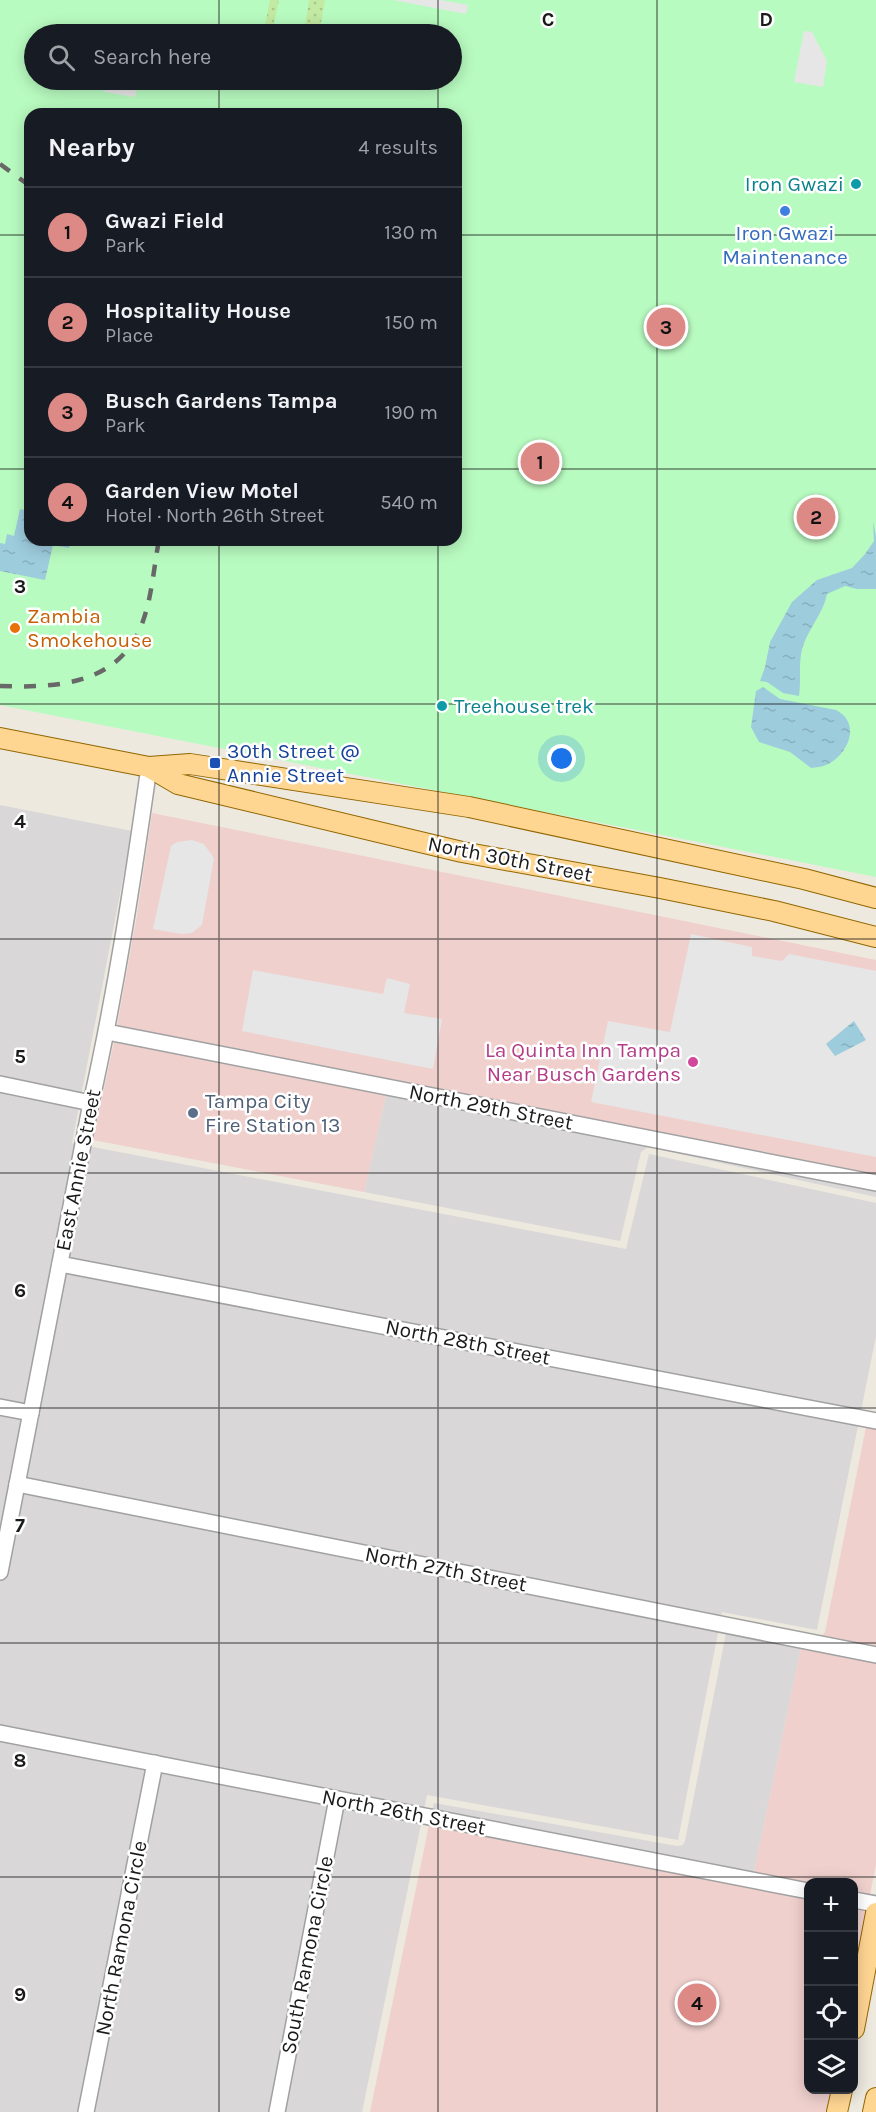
<!DOCTYPE html>
<html lang="en">
<head>
<meta charset="utf-8">
<style>
	body { margin:0; font-family:Karla,sans-serif; background:#20242c; color:#f1f3f6 }
	.controls { position:absolute; right:18px; bottom:18px; display:grid; overflow:hidden; border-radius:12px; box-shadow:0 3px 15px #0003 }
	.controls button { width:54px; height:54px; display:grid; place-items:center; padding:0; border:0; border-bottom:2px solid #363941; background:#171b24; color:#f1f3f6; font:30px sans-serif }
	.you { position:absolute; left:562px; top:759px; width:21px; height:21px; margin:-15px; border:4px solid #fff; border-radius:50%; background:#1a73e8; box-shadow:0 0 0 9px #1a73e833 }
	.badge { display:grid; place-items:center; width:39px; height:39px; border-radius:50%; background:#dd8a87; color:#111; font-size:20px; font-weight:700 }
	.pin { position:absolute; translate:-50% -50%; border:3px solid #fff; box-shadow:0 2px 6px #0006 }
	.list { margin:0; padding:0; list-style:none }
	h2 { display:flex; justify-content:space-between; align-items:center; height:78px; margin:0; padding:0 24px; font-size:26px }
	h2 small { font-size:20px; font-weight:400; color:#9ea1a6 }
	.list li { display:grid; grid-template-columns:39px 1fr auto; gap:18px; align-items:center; box-sizing:border-box; height:90px; padding:0 24px; border-top:2px solid #363941 }
	.list b { display:block; font-size:22px; white-space:nowrap }
	.list p { margin:0; font-size:20px; white-space:nowrap; color:#9ea1a6 }
	.list em { font-size:20px; font-style:normal; color:#9ea1a6 }
	.icon { flex:none; width:33px; height:33px; fill:none; stroke:currentColor; stroke-width:2; stroke-linecap:round; stroke-linejoin:round }
	.map { position:relative; flex:none; width:876px; height:2112px; overflow:hidden }
	.search { position:absolute; background:#171b24; box-shadow:0 3px 15px #0003; left:24px; top:24px; width:438px; height:66px; display:flex; align-items:center; gap:15px; box-sizing:border-box; padding:0 21px; border-radius:33px; color:#9ea1a6; font-size:22px }
	.panel { position:absolute; background:#171b24; box-shadow:0 3px 15px #0003; left:24px; top:108px; width:438px; height:438px; border-radius:18px }
	.map>svg:first-child { display:block }
	.residential { fill:#d9d7d7 }
	.commercial { fill:#efd0cd }
	.park { fill:#b8fbc0; fill-rule:evenodd }
	.garden { fill:url(#garden-dots) }
	.parking { fill:#e6e6e6 }
	.water { fill:url(#water-ripples) }
	.lines { fill:none; stroke-linecap:round; stroke-linejoin:round }
	.minor-casing { stroke:#a1a1a1; stroke-width:18 }
	.major-casing { stroke:#916700; stroke-width:22 }
	.minor { stroke:#fff; stroke-width:15 }
	.major { stroke:#ffd592; stroke-width:20 }
	.rail { stroke:#686868; stroke-width:4.5; stroke-dasharray:12 12; stroke-linecap:butt }
	.grid { fill:none; stroke:#1a1a1a; stroke-width:1.5; stroke-opacity:0.55 }
	.culture-dot { fill:#0f9aa8; stroke:#fff; stroke-width:2 }
	.shop-dot { fill:#3f7fe0; stroke:#fff; stroke-width:2 }
	.food-dot { fill:#e8710a; stroke:#fff; stroke-width:2 }
	.transit-dot { fill:#1a4fb4; stroke:#fff; stroke-width:2 }
	.hotel-dot { fill:#d1479c; stroke:#fff; stroke-width:2 }
	.service-dot { fill:#5c6f8a; stroke:#fff; stroke-width:2 }
	.labels { text-anchor:middle; stroke-width:5; stroke-linejoin:round; paint-order:stroke }
	.culture-label { font-size:21px; fill:#0d838f; stroke:#fff; text-anchor:end }
	.shop-label { font-size:21px; fill:#366cbe; stroke:#fff }
	.food-label { font-size:21px; fill:#c56008; stroke:#fff; text-anchor:start }
	.transit-label { font-size:21px; fill:#164399; stroke:#fff; text-anchor:start }
	.street-label { font-size:21px; fill:#1a1a1a; stroke:#fff }
	.hotel-label { font-size:21px; fill:#b23c85; stroke:#fff; text-anchor:end }
	.service-label { font-size:21px; fill:#4e5e75; stroke:#fff; text-anchor:start }
	.grid-label { font-size:20px; text-anchor:middle; font-weight:bold; fill:#1a1a1a; stroke:#fff; stroke-width:5; stroke-linejoin:round; paint-order:stroke }
</style>
</head>
<body>
<div class="map">
<svg width="876" height="2112" viewBox="0 0 876 2112">
	<defs>
		<pattern id="garden-dots" width="8" height="8" patternUnits="userSpaceOnUse" patternTransform="scale(1.5)"><rect width="8" height="8" fill="#c2eaa2"/><path d="M2 2h.1M6 6h.1" fill="none" stroke="#a6c88b" stroke-width="1.8" stroke-linecap="round"/></pattern>
		<pattern id="water-ripples" width="26" height="14" patternUnits="userSpaceOnUse" patternTransform="scale(1.5)"><rect width="26" height="14" fill="#9dccdd"/><path d="M2 4q2-2 4 0t4 0M15 11q2-2 4 0t4 0" fill="none" stroke="#87afbd"/></pattern>
	</defs>
	<rect width="100%" height="100%" fill="#ede9df"/>
	<!-- residential -->
	<g class="residential">
		<polygon points="0,805 132,831 72,1143 626,1249 649,1154 876,1203 876,1336 817,1630 722,1612 678,1840 427,1795 362,2112 0,2112"/>
		<polygon points="386,1095 876,1191 876,1197 648,1147 641,1152 620,1241 364,1192"/>
		<polygon points="726,1633 801,1648 754,1872 432,1810 434,1803 677,1846 683,1845 685,1841"/>
	</g>
	<!-- commercial -->
	<g class="commercial">
		<polygon points="152,813 876,960 876,1174 117,1026 137,915"/>
		<polygon points="114,1042 386,1095 364,1192 93,1140"/>
		<polygon points="866,1427 876,1429 876,1646 822,1636 825,1632"/>
		<polygon points="801,1648 876,1663 876,1864 870,1895 854,1891 854,1882 808,1883 754,1872"/>
		<polygon points="429,1825 808,1899 808,2090 833,2090 828,2112 370,2112"/>
		<polygon points="854,1908 867,1910 854,1981"/>
	</g>
	<!-- park -->
	<path class="park" d="M0,0H876V877L0,705ZM34,34H452V80H34ZM30,114H456V540H30Z"/>
	<!-- garden -->
	<g class="garden">
		<polygon points="270,0 279,0 272,32 264,31"/>
		<polygon points="309,0 325,0 319,34 304,32"/>
	</g>
	<!-- parking -->
	<g class="parking">
		<polygon points="393,0 440,0 468,5 466,14"/>
		<polygon points="804,31 812,32 827,61 823,87 794,82"/>
		<polygon points="106,80 138,85 135,97 104,92"/>
		<polygon points="192,840 204,844 214,858 202,925 192,933 181,934 153,929 171,846 177,842"/>
		<polygon points="691,934 752,947 752,956 782,961 789,954 876,971 876,1157 591,1102 608,1021 670,1032"/>
		<polygon points="253,970 383,994 387,978 410,984 404,1013 442,1019 433,1069 242,1031"/>
	</g>
	<!-- water -->
	<g class="water">
		<polygon points="20,509 30,511 30,540 71,540 69,548 53,545 45,580 0,571 0,543 5,544 7,534 14,536"/>
		<path d="M873,521L876,536V589H857L845,586L827,594C823,615 805,632 801,654C799,668 801,681 799,696L783,693L767,682L760,681L765,667L770,642L792,602L817,580L852,568L865,554L874,541Z"/>
		<path d="M763,687L780,699L836,710C862,723 848,756 826,765C822,767 816,767 811,768L790,752L759,742L751,727L756,691Z"/>
		<polygon points="854,1021 866,1040 835,1056 826,1044"/>
	</g>
	<g class="lines">
		<defs>
			<g id="minor">
				<polyline points="107,1032 876,1183"/>
				<polyline points="0,1084 91,1103"/>
				<polyline points="60,1264 876,1421"/>
				<polyline points="0,1407 31,1413"/>
				<polyline points="17,1484 876,1655"/>
				<path d="M0,1572L91,1103C116,991 133,880 149,767"/>
				<polyline points="0,1733 808,1891"/>
				<polyline points="854,1900 876,1904"/>
				<polyline points="86,2112 155,1763"/>
				<polyline points="277,2112 337,1799"/>
			</g>
			<g id="major">
				<polyline points="0,738 149,767 190,764 469,807 804,879 876,898"/>
				<polyline points="149,767 178,784 462,852 660,888 774,911 876,937"/>
				<polyline points="854,2029 876,1913"/>
				<polyline points="837,2112 842,2090"/>
				<polyline points="873,2112 876,2098"/>
			</g>
		</defs>
		<!-- minor casing -->
		<use href="#minor" class="minor-casing"/>
		<!-- major casing -->
		<use href="#major" class="major-casing"/>
		<!-- minor -->
		<use href="#minor" class="minor"/>
		<!-- major -->
		<use href="#major" class="major"/>
		<!-- rail -->
		<g class="rail">
			<polyline points="0,164 30,186"/>
			<path d="M0,686C57,688 121,685 143,621C152,596 154,566 159,540"/>
		</g>
	</g>
	<!-- grid -->
	<path class="grid" d="M219,0V34M438,0V34M657,0V2112M219,80V114M438,80V114M0,235H30M456,235H876M0,469H30M456,469H876M219,540V2112M438,540V2112M0,704H876M0,939H876M0,1173H876M0,1408H876M0,1643H876M0,1877H876"/>
	<!-- markers -->
	<g class="culture-dot">
		<circle cx="856" cy="184" r="6"/>
		<circle cx="442" cy="706" r="6"/>
	</g>
	<circle class="shop-dot" cx="785" cy="211" r="6"/>
	<circle class="food-dot" cx="15" cy="628" r="6"/>
	<rect class="transit-dot" x="209" y="757" width="12" height="12" rx="3"/>
	<circle class="hotel-dot" cx="693" cy="1062" r="6"/>
	<circle class="service-dot" cx="193" cy="1113" r="6"/>
	<g class="labels">
		<!-- culture labels -->
		<g class="culture-label">
			<text x="844" y="191">Iron Gwazi</text>
			<text x="454" y="713" text-anchor="start">Treehouse trek</text>
		</g>
		<!-- shop labels -->
		<g class="shop-label">
			<text x="785" y="240">Iron Gwazi<tspan x="785" dy="24">Maintenance</tspan></text>
		</g>
		<!-- food labels -->
		<g class="food-label">
			<text x="27" y="623">Zambia<tspan x="27" dy="24">Smokehouse</tspan></text>
		</g>
		<!-- transit labels -->
		<g class="transit-label">
			<text x="227" y="758">30th Street @<tspan x="227" dy="24">Annie Street</tspan></text>
		</g>
		<!-- street labels -->
		<g class="street-label">
			<text transform="translate(510 859) rotate(11)" y="7">North 30th Street</text>
			<text transform="translate(491 1107) rotate(11)" y="7">North 29th Street</text>
			<text transform="translate(78 1170) rotate(-79)" y="7">East Annie Street</text>
			<text transform="translate(468 1342) rotate(11)" y="7">North 28th Street</text>
			<text transform="translate(446 1569) rotate(11)" y="7">North 27th Street</text>
			<text transform="translate(404 1812) rotate(11)" y="7">North 26th Street</text>
			<text transform="translate(121 1938) rotate(-79)" y="7">North Ramona Circle</text>
			<text transform="translate(307 1955) rotate(-79)" y="7">South Ramona Circle</text>
		</g>
		<!-- hotel labels -->
		<g class="hotel-label">
			<text x="681" y="1057">La Quinta Inn Tampa<tspan x="681" dy="24">Near Busch Gardens</tspan></text>
		</g>
		<!-- service labels -->
		<g class="service-label">
			<text x="205" y="1108">Tampa City<tspan x="205" dy="24">Fire Station 13</tspan></text>
		</g>
	</g>
	<g class="grid-label">
		<text x="548" y="26">C</text>
		<text x="766" y="26">D</text>
		<text x="20" y="593">3</text>
		<text x="20" y="828">4</text>
		<text x="20" y="1063">5</text>
		<text x="20" y="1297">6</text>
		<text x="20" y="1532">7</text>
		<text x="20" y="1767">8</text>
		<text x="20" y="2001">9</text>
	</g>
</svg>
<div class="controls">
<button>+</button>
<button>−</button>
<button><svg class="icon" aria-label="locate" viewBox="0 0 24 24"><circle cx="12" cy="12" r="6"/><path d="M12 2v4M12 18v4M2 12h4M18 12h4"/></svg></button>
<button><svg class="icon" aria-label="layers" viewBox="0 0 24 24"><path d="M12 4l9 5-9 5-9-5zM3 14l9 5 9-5"/></svg></button>
</div>
<div class="you"></div>
<div class="pin badge" style="left:540px;top:462px">1</div>
<div class="pin badge" style="left:816px;top:517px">2</div>
<div class="pin badge" style="left:666px;top:327px">3</div>
<div class="pin badge" style="left:697px;top:2003px">4</div>
<div class="search"><svg class="icon" aria-label="search" viewBox="0 0 24 24"><circle cx="10" cy="10" r="6"/><path d="M15 15l6 6"/></svg>Search here</div>
<section class="panel">
<h2>Nearby<small>4 results</small></h2>
<ul class="list">
<li><span class="badge">1</span><div><b>Gwazi Field</b><p>Park</p></div><em>130 m</em></li>
<li><span class="badge">2</span><div><b>Hospitality House</b><p>Place</p></div><em>150 m</em></li>
<li><span class="badge">3</span><div><b>Busch Gardens Tampa</b><p>Park</p></div><em>190 m</em></li>
<li><span class="badge">4</span><div><b>Garden View Motel</b><p>Hotel · North 26th Street</p></div><em>540 m</em></li>
</ul>
</section>
</div>
</body>
</html>
